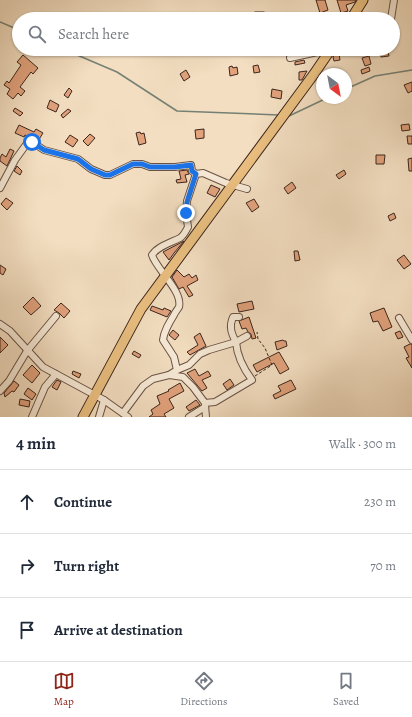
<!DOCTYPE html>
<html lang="en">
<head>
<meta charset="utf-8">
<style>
	body { margin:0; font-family:Alegreya,serif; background:#f6f6f7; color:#1f2937 }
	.compass { position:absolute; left:316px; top:68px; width:36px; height:36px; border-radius:50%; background:#fff; box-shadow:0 1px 3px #0004; rotate:148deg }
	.stop { position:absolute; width:12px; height:12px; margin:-9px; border:3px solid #1a73e8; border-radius:50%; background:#fff }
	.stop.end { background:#1a73e8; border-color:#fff; box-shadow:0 1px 4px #0008 }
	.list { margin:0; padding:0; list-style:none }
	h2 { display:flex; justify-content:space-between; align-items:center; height:52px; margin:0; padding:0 16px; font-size:17px }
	h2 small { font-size:13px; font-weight:400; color:#747a83 }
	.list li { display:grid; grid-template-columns:26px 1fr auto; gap:12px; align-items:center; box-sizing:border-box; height:64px; padding:0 16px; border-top:1px solid #e0e1e3 }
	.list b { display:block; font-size:15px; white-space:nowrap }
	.list em { font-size:13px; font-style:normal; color:#747a83 }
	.icon { flex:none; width:22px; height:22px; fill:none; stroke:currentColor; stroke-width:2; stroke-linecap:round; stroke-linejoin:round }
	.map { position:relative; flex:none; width:412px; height:417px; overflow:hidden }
	.search { position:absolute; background:#fff; box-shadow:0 1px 3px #0004; left:12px; right:12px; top:12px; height:44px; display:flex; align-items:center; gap:10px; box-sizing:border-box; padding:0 14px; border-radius:22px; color:#747a83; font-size:15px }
	.sheet { height:244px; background:#fff }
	nav { display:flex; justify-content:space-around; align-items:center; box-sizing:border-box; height:56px; border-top:1px solid #e0e1e3; background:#fff; font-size:11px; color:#747a83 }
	nav a { display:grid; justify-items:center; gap:2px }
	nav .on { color:#8f2418 }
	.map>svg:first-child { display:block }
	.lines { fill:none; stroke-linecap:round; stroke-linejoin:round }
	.stream { stroke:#758075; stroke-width:1.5 }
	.building { fill:#e1a27c; stroke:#3c251c }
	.minor-casing { stroke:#6a5345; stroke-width:8 }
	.highway-casing { stroke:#3c251c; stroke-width:11 }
	.path { stroke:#3c251c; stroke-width:1; stroke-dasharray:3 2; stroke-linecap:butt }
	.minor { stroke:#f7ead7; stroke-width:6 }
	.highway { stroke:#eabf80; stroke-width:9 }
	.route { stroke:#1a73e8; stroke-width:5 }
</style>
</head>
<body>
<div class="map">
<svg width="412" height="417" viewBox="0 0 412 417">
	<rect width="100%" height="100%" fill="#f3dec1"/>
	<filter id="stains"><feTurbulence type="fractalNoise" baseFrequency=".005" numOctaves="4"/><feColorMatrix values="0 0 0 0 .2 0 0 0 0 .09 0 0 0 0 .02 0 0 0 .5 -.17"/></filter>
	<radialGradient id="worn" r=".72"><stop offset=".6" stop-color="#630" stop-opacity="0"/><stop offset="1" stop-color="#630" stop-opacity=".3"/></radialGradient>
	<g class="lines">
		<!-- stream -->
		<g class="stream">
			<polyline points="0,22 19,30"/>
			<polyline points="63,49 117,72 177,111 279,115"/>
			<polyline points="346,89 375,76 412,70"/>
			<polyline points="289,116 327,98"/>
		</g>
	</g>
	<!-- building -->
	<g class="building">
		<polygon points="316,0 325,0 328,10 320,13"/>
		<polygon points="337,0 356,0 355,2 346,5 348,11 341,13"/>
		<rect x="255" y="12" width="9" height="7"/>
		<polygon points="388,51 389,56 381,57 380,52"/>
		<polygon points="339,53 340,60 334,61 333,57 335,54"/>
		<polygon points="23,55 38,68 33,74 31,72 20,87 25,91 21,96 18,93 13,99 7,94 10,89 4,85 7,81 9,83 21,65 17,62"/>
		<polygon points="369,56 371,64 365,66 362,58"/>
		<polygon points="304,60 305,63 295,65 295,62"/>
		<polygon points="258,65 260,72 254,73 253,66"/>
		<polygon points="232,66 233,68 237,67 238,74 230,76 229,67"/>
		<polygon points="369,67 370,71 362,74 361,70"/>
		<polygon points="186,70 190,77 184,81 180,74"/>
		<polygon points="307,71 302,80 299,80 299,72"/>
		<polygon points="412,82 412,91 408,93 404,85"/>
		<polygon points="69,88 72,91 68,98 64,95"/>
		<polygon points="272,89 282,91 281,99 271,97"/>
		<polygon points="50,100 59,105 56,112 47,108"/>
		<polygon points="15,108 23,113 20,116 13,111"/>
		<polygon points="68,109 71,111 63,118 61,115"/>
		<polygon points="409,124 410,130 402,131 401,125"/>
		<polygon points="19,125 34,132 36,129 43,133 38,141 25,135 24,137 15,133"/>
		<polygon points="204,129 204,138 196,139 195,130"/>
		<polygon points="140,132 141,134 144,133 146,143 139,145 136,133"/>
		<polygon points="90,134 95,138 88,146 83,141"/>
		<polygon points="70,135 78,140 73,147 65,142"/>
		<polygon points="407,136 412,136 412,144 408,144"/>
		<polygon points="10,149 14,151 7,166 0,161 0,158 2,154 6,157"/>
		<polygon points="376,155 385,155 384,164 376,164"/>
		<polygon points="412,158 412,171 409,171 408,159"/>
		<polygon points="17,166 22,171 20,175 14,171"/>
		<polygon points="187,170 189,174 185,175 187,182 177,183 176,180 181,179 179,171"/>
		<polygon points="344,170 346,174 339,179 336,175"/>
		<polygon points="292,182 296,188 288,194 284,188"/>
		<polygon points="211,185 220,189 215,197 207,193"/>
		<polygon points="6,198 13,203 7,210 1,204"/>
		<polygon points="254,199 259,207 252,212 246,203"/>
		<polygon points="394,213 396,218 390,221 388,216"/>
		<polygon points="184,241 174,253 169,260 163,252"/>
		<polygon points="294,251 298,251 300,260 295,261"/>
		<polygon points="404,255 411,264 404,269 397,260"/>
		<polygon points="0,265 6,269 3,275 0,273"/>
		<polygon points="177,270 184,277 189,274 192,278 196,275 198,280 187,286 193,295 189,297 183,287 179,289 172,277"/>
		<polygon points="33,297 41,306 31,315 23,307"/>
		<polygon points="252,301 254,309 239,312 237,304"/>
		<polygon points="61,303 70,311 64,318 59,313 54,310"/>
		<polygon points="152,306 163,310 164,308 171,311 167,317 150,310"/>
		<polygon points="384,308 392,327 383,331 378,321 373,322 370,313"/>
		<polygon points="249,317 256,338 252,339 251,334 248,332 246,328 242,329 239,321"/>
		<polygon points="173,330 179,335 175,340 169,335"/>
		<polygon points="400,331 403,337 398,339 395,333"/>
		<polygon points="200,333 206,346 190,355 187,352 198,345 194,337"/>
		<polygon points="0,337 8,345 0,353"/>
		<polygon points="283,340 284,341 286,341 287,346 277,350 275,342"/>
		<polygon points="410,344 412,344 412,368 406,358 409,357 404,347"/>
		<polygon points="134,351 141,355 139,358 132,354"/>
		<polygon points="279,352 289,369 280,374 274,363 257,372 253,365"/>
		<polygon points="32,365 40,373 32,383 23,375"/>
		<polygon points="195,369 199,376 208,371 211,376 202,380 207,388 202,391 187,373"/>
		<polygon points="73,371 81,374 79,378 72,374"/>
		<polygon points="230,379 234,385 227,390 223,384"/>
		<polygon points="57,380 61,382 57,390 52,387"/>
		<polygon points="291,380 296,389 275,399 273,395 281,391 278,386"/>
		<polygon points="14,381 19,385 14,392 12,391 5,397 4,393"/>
		<polygon points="180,383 184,391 169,399 174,408 164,414 166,417 149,417 153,414 151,410 160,404 157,396 169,391 168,390"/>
		<polygon points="28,388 36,394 32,400 24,394"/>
		<polygon points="20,399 30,401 29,407 19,405"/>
		<polygon points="196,400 200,405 189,411 186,407"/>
	</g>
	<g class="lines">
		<defs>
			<g id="minor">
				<polyline points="391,19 394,0"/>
				<polyline points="290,58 331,49"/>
				<polyline points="196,174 203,173 226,183 247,189"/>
				<path d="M0,188L15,160L28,142H32L44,150L78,159L91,169L105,175H110L133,164H142L150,167H175L191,165L192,171L196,174L187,201L186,213L188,227C186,231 183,236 180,238C170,243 158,246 152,255C156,269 183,291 179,307C178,309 175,312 174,315C169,323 164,331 163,340L174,357L177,370L169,375L153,379L143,386L123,413"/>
				<path d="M239,317H233C229,326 231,333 236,342L247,336"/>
				<polyline points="399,318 412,340"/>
				<polyline points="0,324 10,331 43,367 104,400 128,417"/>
				<path d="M169,375L183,377L193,387L205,403L215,402L252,380C243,368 237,356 236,342L209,350L200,354L189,365L177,370"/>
				<polyline points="0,391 9,381 27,351 56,316"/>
				<polyline points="205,405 206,417"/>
				<polyline points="32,417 45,387 56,374"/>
				<polyline points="99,417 104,400"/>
				<polyline points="189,417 205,407"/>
			</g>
			<g id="highway">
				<polyline points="351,19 363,0"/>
				<polyline points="83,417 141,309 314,74 331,49"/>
			</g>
		</defs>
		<!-- minor casing -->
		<use href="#minor" class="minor-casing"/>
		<!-- highway casing -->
		<use href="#highway" class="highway-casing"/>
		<!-- path -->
		<polyline class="path" points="255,376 272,365 265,348 258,339 257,332"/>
		<!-- minor -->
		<use href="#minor" class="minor"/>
		<!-- highway -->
		<use href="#highway" class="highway"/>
	</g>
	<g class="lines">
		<!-- route -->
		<polyline class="route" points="32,142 44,150 78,159 91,169 105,175 110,175 133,164 142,164 150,167 175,167 191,165 192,171 196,174 187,202 186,213"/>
	</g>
	<rect width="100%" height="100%" filter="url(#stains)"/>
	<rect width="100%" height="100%" fill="url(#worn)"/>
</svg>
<svg class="compass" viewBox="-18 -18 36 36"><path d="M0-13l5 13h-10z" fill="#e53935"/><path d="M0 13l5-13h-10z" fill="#747a83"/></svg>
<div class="stop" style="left:32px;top:142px"></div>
<div class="stop end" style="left:186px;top:213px"></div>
<div class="search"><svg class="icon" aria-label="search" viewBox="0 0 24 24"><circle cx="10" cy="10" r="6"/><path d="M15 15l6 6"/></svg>Search here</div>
</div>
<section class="sheet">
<h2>4 min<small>Walk · 300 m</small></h2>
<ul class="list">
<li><svg class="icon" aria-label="ahead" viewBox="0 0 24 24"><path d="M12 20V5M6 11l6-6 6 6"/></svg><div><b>Continue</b></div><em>230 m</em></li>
<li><svg class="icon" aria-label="right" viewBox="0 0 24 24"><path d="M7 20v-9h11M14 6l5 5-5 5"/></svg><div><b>Turn right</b></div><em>70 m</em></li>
<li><svg class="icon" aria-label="arrive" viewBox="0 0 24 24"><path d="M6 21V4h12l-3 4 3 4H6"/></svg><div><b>Arrive at destination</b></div></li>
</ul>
</section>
<nav>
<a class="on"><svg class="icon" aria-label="map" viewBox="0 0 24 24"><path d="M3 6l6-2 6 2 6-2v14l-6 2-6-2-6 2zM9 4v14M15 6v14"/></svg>Map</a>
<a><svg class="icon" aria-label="directions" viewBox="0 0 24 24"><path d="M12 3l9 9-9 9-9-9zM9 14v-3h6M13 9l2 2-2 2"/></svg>Directions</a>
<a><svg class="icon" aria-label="saved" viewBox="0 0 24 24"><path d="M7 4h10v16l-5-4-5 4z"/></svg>Saved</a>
</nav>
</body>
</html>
